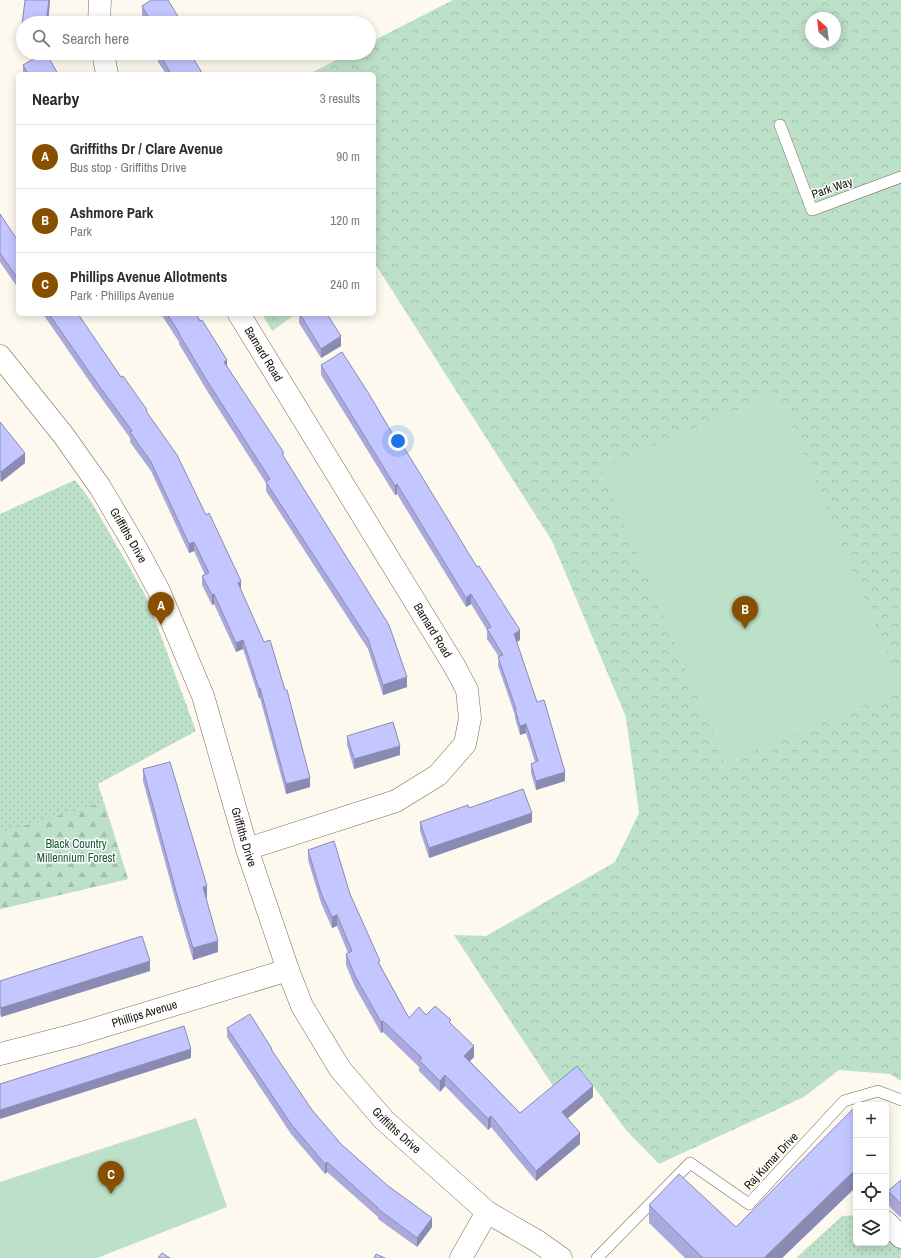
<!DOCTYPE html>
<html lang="en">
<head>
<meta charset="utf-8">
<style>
	body { margin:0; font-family:"Archivo Narrow",sans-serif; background:#f7f7f7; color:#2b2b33 }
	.controls { position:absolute; right:12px; bottom:12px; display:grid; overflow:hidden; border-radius:6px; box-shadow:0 2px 10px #0003 }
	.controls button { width:36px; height:36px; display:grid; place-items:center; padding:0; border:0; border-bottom:1px solid #e1e1e2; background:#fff; color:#2b2b33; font:20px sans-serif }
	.compass { position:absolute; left:805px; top:12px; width:36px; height:36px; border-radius:50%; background:#fff; box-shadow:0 2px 10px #0003; rotate:333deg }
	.you { position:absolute; left:398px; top:441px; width:14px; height:14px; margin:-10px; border:3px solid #fff; border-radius:50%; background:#1a73e8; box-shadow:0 0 0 6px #1a73e833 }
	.badge { display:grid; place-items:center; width:26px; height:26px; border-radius:50%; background:#875000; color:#fff; font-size:13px; font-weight:700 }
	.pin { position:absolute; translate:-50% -33px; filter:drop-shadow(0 1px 2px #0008) }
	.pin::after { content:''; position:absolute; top:21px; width:14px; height:12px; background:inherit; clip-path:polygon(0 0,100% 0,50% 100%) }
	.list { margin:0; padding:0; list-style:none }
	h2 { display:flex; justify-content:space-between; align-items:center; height:52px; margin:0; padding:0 16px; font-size:17px }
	h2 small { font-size:13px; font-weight:400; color:#7c7c81 }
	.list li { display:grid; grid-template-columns:26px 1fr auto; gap:12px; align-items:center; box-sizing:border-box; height:64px; padding:0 16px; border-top:1px solid #e1e1e2 }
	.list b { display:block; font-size:15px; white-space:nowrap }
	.list p { margin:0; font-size:13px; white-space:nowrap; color:#7c7c81 }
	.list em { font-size:13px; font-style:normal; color:#7c7c81 }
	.icon { flex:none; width:22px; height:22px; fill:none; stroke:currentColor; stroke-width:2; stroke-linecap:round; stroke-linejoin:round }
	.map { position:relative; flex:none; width:901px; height:1258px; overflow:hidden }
	.search { position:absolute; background:#fff; box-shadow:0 2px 10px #0003; left:16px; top:16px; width:360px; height:44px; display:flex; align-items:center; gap:10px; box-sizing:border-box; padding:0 14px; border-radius:22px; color:#7c7c81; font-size:15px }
	.panel { position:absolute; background:#fff; box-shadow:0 2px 10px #0003; left:16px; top:72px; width:360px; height:244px; border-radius:6px }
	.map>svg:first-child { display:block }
	.grass { fill:url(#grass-dots) }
	.forest { fill:url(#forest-firs) }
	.park { fill:url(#park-crowns); fill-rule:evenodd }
	.garden { fill:#bde0c9 }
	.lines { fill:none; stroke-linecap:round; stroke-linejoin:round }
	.lane-casing { stroke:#796d54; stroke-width:12 }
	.street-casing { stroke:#796d54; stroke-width:23 }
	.lane { stroke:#fff; stroke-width:11 }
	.street { stroke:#fff; stroke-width:22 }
	.wall { fill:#a9aadb }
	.shaded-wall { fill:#898bb2 }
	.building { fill:#c4c6ff; stroke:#898bb2 }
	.labels { text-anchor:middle; stroke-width:3; stroke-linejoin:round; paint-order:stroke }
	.street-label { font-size:12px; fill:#181309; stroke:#fff }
	.park-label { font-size:12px; fill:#195a37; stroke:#fff }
</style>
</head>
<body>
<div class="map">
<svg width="901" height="1258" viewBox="0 0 901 1258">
	<defs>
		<pattern id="grass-dots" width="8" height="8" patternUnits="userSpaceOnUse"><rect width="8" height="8" fill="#bde0c9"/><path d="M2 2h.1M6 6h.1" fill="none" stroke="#a2bfab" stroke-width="1.8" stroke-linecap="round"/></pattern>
		<pattern id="forest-firs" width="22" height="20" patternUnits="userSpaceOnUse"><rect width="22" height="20" fill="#bde0c9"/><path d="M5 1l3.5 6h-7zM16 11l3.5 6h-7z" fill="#a2bfab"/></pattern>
		<pattern id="park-crowns" width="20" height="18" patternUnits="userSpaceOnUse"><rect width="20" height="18" fill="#bde0c9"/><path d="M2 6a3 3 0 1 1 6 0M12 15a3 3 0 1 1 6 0" fill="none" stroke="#a2bfab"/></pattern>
	</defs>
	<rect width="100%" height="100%" fill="#fef9ee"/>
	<!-- grass -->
	<g class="grass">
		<polygon points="75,480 91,501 147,598 196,731 98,784 128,879 0,909 0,514"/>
		<polygon points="856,1215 856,1243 886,1243 886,1233 901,1248 901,1258 796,1258 842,1216"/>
	</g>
	<!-- forest -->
	<polygon class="forest" points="104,802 128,879 0,909 0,833"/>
	<!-- park -->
	<g class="park">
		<path d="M453,0H901V1081L890,1074L839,1070L804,1097L659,1164L626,1130L583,1072L557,1092L454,935L486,936L615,862L639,813L626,717L552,541L374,262V74H309L350,53H369V43ZM811,18H835V42H811Z"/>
		<polygon points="262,314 296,314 272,331"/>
	</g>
	<!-- garden -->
	<g class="garden">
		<polygon points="778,393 901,685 901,690 725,763 601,468"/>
		<polygon points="196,1118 227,1207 97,1258 0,1258 0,1182"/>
	</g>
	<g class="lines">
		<defs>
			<g id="lane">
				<polyline points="780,125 812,210 901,177"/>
				<polyline points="597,1258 690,1163 749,1204 844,1101 878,1091 901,1100"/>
			</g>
			<g id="street">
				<polyline points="99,23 100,0"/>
				<polyline points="103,53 107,74"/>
				<path id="s1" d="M239,314L455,667L467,690L470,718L465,744L438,775L396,801L247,849"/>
				<path id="s2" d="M0,356L64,436L100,487L136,548L159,591L203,696L247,849L288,970L302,1006L340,1069L384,1120L487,1212L537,1241L561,1258"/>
				<path id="s3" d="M0,1054L78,1034L288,970"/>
				<polyline points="886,1222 901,1237"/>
				<polyline points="461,1258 487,1212"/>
			</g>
		</defs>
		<!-- lane casing -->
		<use href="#lane" class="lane-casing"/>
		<!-- street casing -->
		<use href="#street" class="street-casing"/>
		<!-- lane -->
		<use href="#lane" class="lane"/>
		<!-- street -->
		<use href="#street" class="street"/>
	</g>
	<!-- wall -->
	<g class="wall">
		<polygon points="25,0 50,0 48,23 23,23 23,51 20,50 20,41"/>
		<polygon points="142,6 182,23 147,23 142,15"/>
		<polygon points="43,53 46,53 58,74 23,74 23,65 44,53"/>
		<polygon points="158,53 190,53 202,74 166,74 158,62"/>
		<polygon points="0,214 18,241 18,288 0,262"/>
		<polygon points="43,314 78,314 121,377 147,412 241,591 310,787 286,794 260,698 259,698 243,649 236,652 214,604 212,605 202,585 202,576 205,575 194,551 189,553 151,471 130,442 130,438 92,385"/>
		<polygon points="161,314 196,314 227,366 284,457 407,687 383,695 368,649 266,491 266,483 209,394 179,344 179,342"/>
		<polygon points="299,314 341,346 321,358 299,323"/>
		<polygon points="321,365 395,438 520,640 516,642 565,781 536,790 531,773 531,764 535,762 526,733 520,735 515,718 515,715 498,666 499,657 487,639 487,630 471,604 466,607 397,494 395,495 321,375"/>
		<polygon points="0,422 25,463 1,482 0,480"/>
		<polygon points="347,736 400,755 354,769 347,745"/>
		<polygon points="143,769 207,898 206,898 218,952 193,960 177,906 143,781"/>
		<polygon points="469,808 532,822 429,858 420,831 420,822"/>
		<polygon points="308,850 350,894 380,965 409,1018 426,1015 451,1023 474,1057 470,1061 520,1113 593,1097 568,1118 580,1144 536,1181 491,1127 488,1130 445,1086 440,1092 419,1071 419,1067 383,1032 381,1033 355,987 346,965 346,954 348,953 337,926 332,928 321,903 308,860"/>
		<polygon points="150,971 1,1017 0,1014 0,981"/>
		<polygon points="227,1028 272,1051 312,1110 341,1144 432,1227 417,1247 378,1219 378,1217 327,1172 325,1174 291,1134 227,1037"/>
		<polygon points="856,1110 856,1187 782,1258 685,1258 649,1223 649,1205 736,1227"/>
		<polygon points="901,1180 901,1218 888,1205 888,1191"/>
	</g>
	<!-- shaded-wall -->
	<g class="shaded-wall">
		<polygon points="49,0 50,0 48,23 46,23"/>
		<polygon points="341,336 341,346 321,358 321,349"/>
		<polygon points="227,360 227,369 224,362"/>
		<polygon points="25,453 25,463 1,482 1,472"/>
		<polygon points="397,484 397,494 395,495 395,486"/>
		<polygon points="194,542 194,551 189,553 189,544"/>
		<polygon points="241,581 241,591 238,583"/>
		<polygon points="214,594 214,604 212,605 212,595"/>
		<polygon points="471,594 471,604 466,607 466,598"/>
		<polygon points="520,630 520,640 514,644 514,634"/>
		<polygon points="243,640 243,649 236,652 236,643"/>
		<polygon points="407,677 407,687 383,695 383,685"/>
		<polygon points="260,688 260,698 259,698 259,689"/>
		<polygon points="526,724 526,733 520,735 520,726"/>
		<polygon points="400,746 400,755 354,769 354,759"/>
		<polygon points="565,772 565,781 536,790 536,781"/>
		<polygon points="310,778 310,787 286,794 286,784"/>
		<polygon points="532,813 532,822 429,858 429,848"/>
		<polygon points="207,886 207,898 203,899 203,887"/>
		<polygon points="337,915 337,926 332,928 332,917"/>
		<polygon points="218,941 218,952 193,960 193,948"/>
		<polygon points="150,961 150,971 1,1017 1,1008"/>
		<polygon points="383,1021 383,1032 381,1033 381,1022"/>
		<polygon points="474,1046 474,1057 464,1067 464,1056"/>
		<polygon points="191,1049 191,1058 0,1119 0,1110"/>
		<polygon points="445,1075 445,1086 440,1092 440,1081"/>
		<polygon points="593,1086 593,1097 562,1123 562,1112"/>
		<polygon points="491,1116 491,1127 488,1130 488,1119"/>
		<polygon points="580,1133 580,1144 536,1181 536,1171"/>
		<polygon points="887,1139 887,1157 886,1158 886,1140"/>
		<polygon points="327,1162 327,1172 325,1174 325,1164"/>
		<polygon points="856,1169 856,1187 782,1258 764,1258"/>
		<polygon points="432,1218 432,1227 417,1247 417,1238"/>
	</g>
	<!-- building -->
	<g class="building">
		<polygon points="25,0 49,0 46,23 23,23 23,41 20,41"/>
		<polygon points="151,0 168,0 182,23 152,23 142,6"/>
		<polygon points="44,53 46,53 58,74 28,74 23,65"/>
		<polygon points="159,53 190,53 202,73 201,74 171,74"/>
		<polygon points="0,214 18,241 18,279 0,253"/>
		<polygon points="49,314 78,314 121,377 123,376 147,410 146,411 177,455 206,515 209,513 241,581 238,583 264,642 270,640 285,690 287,690 310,778 286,784 260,688 259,689 243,640 236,643 214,594 212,595 202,576 209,573 194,542 189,544 151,462 130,432 132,431 92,376"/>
		<polygon points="167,314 196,314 200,321 202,320 227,360 224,362 284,453 282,454 389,625 407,677 383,685 368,639 266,482 270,479 209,384 179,334 180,334"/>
		<polygon points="300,314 327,314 341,336 321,349"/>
		<polygon points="342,352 369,394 395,438 397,436 477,567 479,566 520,630 514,634 537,702 544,700 565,772 536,781 531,764 538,761 526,724 520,726 515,709 516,709 498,657 503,655 487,629 491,627 471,594 466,598 397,484 395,486 321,365"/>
		<polygon points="0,422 25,453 1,472 0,471"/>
		<polygon points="393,722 400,746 354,759 347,736"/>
		<polygon points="170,762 207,886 203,887 218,941 193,948 177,895 143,769"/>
		<polygon points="523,789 532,813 429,848 420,822 468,805 469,808"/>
		<polygon points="334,841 350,894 380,961 378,962 409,1018 419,1007 426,1015 435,1006 451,1020 449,1022 474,1046 464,1056 520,1113 577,1066 593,1086 562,1112 580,1133 536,1171 491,1116 488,1119 445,1075 440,1081 419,1060 422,1058 383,1021 381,1022 355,976 346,954 352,951 337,915 332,917 321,893 308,850"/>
		<polygon points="142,936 150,961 1,1008 0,1005 0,981"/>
		<polygon points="250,1014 272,1049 271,1049 312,1110 341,1144 387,1185 432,1218 417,1238 378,1209 378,1208 327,1162 325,1164 291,1124 227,1028"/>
		<polygon points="184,1026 191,1049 0,1110 0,1084"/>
		<polygon points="854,1108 856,1110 856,1169 764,1258 703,1258 649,1205 679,1174 736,1227"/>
		<polygon points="901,1180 901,1204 888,1191"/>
		<polygon points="162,1253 170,1258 158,1258"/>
		<polygon points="376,1254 385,1258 374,1258"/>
	</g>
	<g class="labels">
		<!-- street labels -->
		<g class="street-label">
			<text transform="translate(832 188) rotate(-19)" y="4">Park Way</text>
			<text dy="4" stroke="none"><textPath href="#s1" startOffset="47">Barnard Road</textPath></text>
			<text dy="4" stroke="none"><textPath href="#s2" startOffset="221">Griffiths Drive</textPath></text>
			<text dy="4" stroke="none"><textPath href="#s1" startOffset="371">Barnard Road</textPath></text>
			<text dy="4" stroke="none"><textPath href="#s2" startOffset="545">Griffiths Drive</textPath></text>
			<text dy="4" stroke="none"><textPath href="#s3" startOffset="150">Phillips Avenue</textPath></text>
			<text dy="4" stroke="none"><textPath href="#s2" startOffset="881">Griffiths Drive</textPath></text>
			<text transform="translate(771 1161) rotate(-47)" y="4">Raj Kumar Drive</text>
		</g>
		<!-- park labels -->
		<g class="park-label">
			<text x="76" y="848">Black Country<tspan x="76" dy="14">Millennium Forest</tspan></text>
		</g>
	</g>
</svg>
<div class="controls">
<button>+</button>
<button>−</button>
<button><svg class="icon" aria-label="locate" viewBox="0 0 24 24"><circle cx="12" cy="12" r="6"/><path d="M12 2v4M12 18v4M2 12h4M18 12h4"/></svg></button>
<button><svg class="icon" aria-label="layers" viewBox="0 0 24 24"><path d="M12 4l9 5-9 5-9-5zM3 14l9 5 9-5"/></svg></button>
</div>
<svg class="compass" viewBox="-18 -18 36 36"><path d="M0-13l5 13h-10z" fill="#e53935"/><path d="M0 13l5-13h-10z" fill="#7c7c81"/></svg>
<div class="you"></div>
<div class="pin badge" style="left:161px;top:625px">A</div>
<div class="pin badge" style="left:745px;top:629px">B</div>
<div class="pin badge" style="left:111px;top:1194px">C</div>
<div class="search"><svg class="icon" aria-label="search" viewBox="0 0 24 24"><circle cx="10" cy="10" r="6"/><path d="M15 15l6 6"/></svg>Search here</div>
<section class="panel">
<h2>Nearby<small>3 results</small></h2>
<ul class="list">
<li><span class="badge">A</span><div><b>Griffiths Dr / Clare Avenue</b><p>Bus stop · Griffiths Drive</p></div><em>90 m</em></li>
<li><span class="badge">B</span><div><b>Ashmore Park</b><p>Park</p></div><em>120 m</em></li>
<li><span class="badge">C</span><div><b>Phillips Avenue Allotments</b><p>Park · Phillips Avenue</p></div><em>240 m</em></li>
</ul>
</section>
</div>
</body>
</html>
